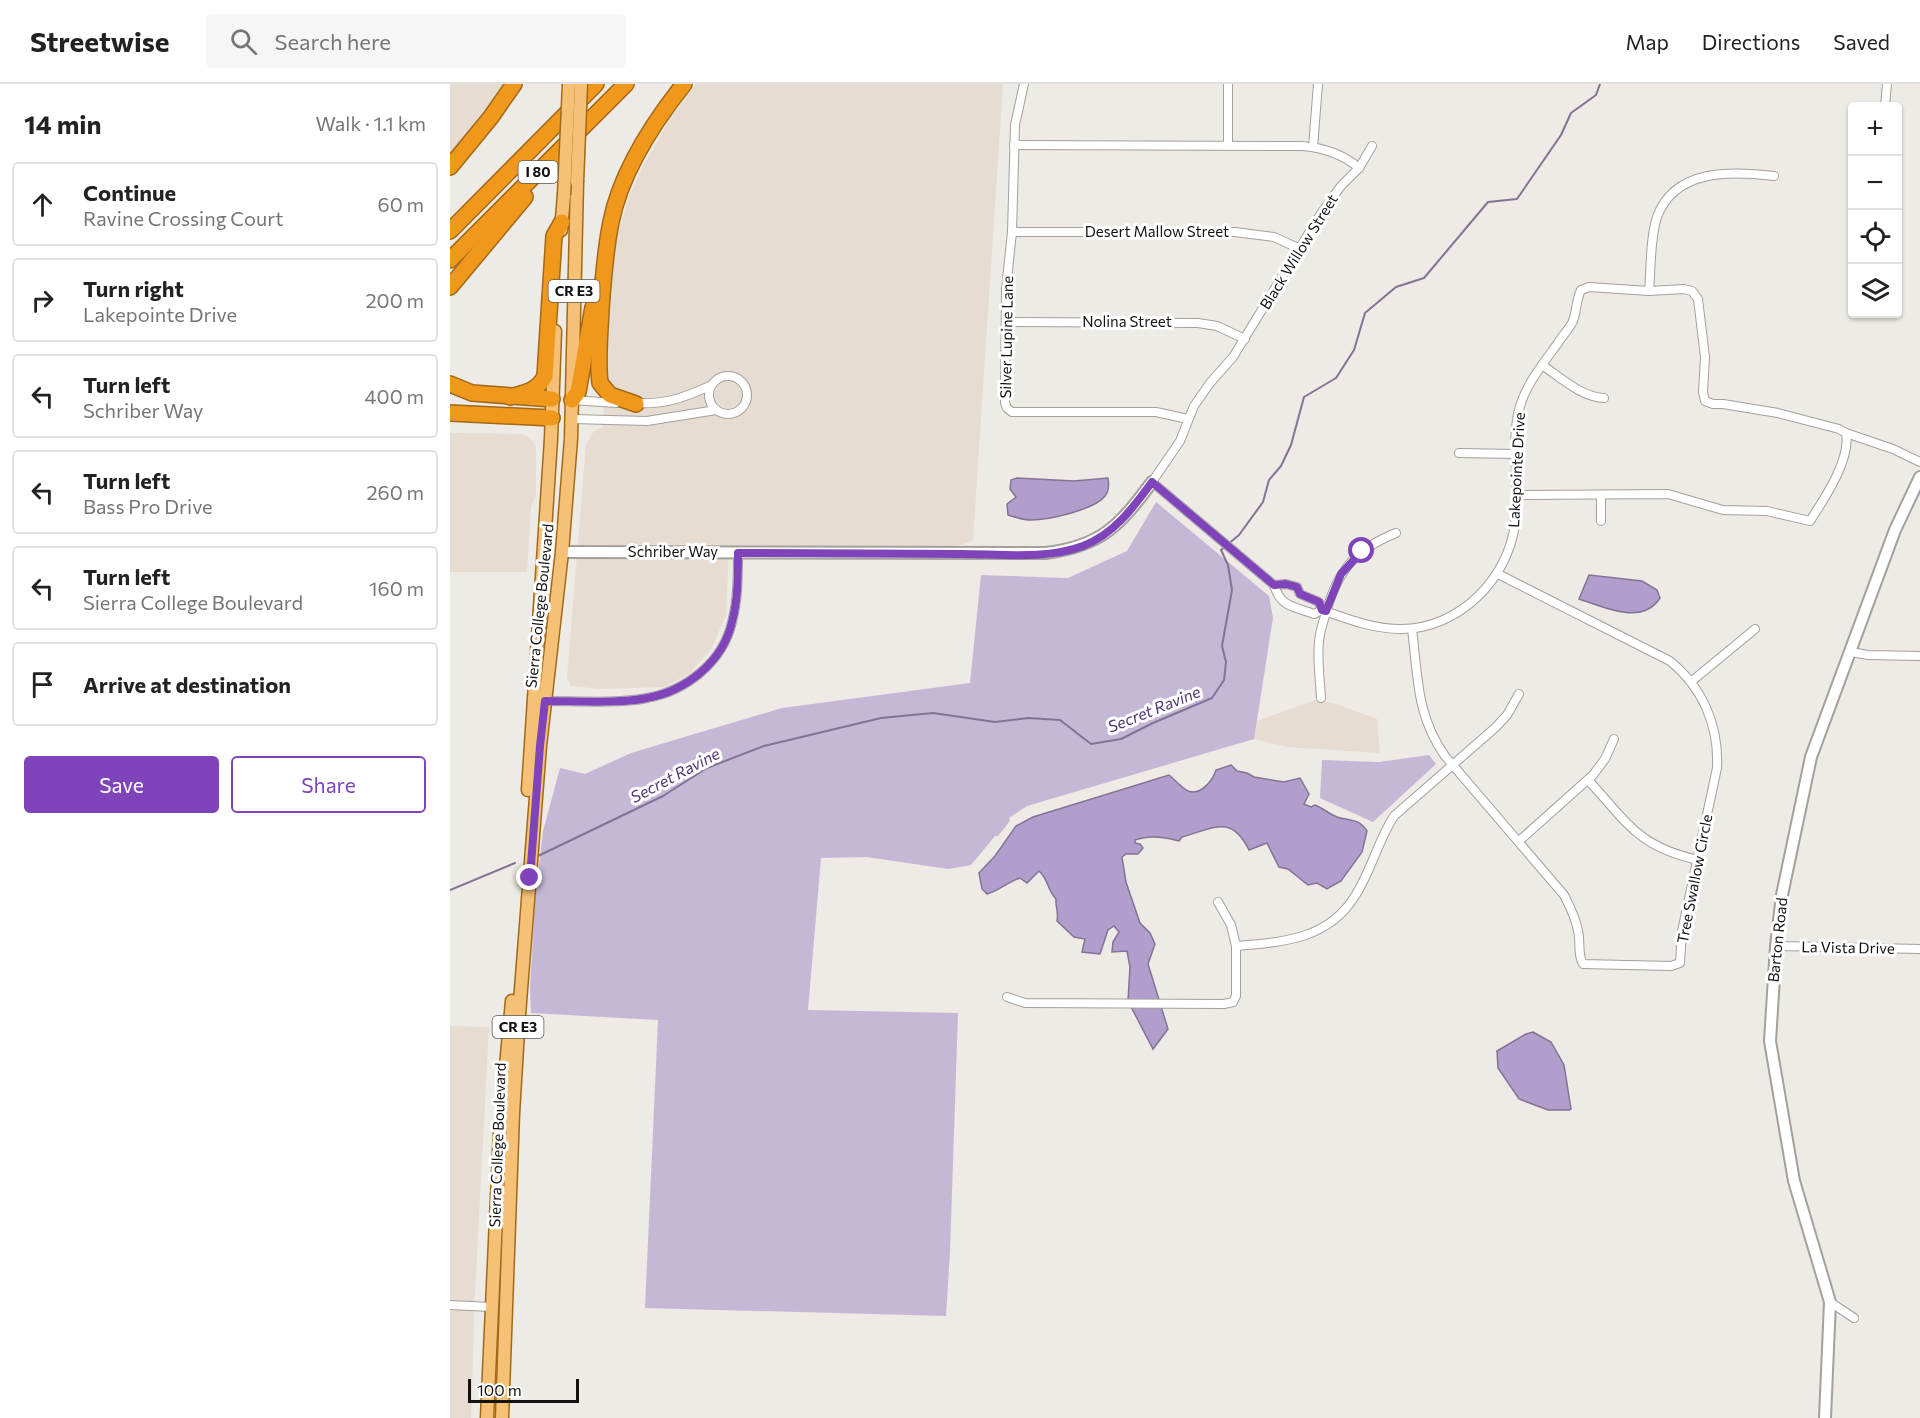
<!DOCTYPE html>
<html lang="en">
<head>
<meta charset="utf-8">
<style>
	body { margin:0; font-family:Commissioner,sans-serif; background:#f6f6f6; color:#222 }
	.controls { position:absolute; right:18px; top:18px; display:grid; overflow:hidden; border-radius:6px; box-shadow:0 2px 4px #0004 }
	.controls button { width:54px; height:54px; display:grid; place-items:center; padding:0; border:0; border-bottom:2px solid #e0e0e0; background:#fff; color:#222; font:30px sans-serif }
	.scale { position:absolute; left:18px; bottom:15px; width:111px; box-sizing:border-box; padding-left:6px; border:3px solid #131210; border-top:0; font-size:16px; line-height:21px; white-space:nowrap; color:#131210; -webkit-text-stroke:4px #fff; paint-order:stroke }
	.stop { position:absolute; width:18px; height:18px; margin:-14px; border:4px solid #7f44ba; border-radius:50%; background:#fff }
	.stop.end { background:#7f44ba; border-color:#fff; box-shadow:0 2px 6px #0008 }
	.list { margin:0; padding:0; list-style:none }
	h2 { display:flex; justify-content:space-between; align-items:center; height:78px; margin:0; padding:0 24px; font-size:26px }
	h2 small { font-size:20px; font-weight:400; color:#767676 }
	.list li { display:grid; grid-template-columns:39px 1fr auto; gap:18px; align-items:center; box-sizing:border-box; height:84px; margin:0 12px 12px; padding:0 12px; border:2px solid #e0e0e0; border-radius:6px }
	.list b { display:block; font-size:22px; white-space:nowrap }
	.list p { margin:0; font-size:20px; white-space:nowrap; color:#767676 }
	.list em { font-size:20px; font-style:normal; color:#767676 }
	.actions { display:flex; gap:12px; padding:18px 24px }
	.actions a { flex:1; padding:14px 0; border:2px solid #7f44ba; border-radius:6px; text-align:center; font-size:21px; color:#7f44ba }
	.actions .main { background:#7f44ba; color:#fff }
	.icon { flex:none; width:33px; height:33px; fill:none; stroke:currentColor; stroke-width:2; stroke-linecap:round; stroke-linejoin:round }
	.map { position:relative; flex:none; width:1470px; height:1334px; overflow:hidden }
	header { display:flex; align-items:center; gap:36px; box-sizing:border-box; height:84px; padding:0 30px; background:#fff; border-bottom:2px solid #e0e0e0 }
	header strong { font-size:28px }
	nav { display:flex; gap:33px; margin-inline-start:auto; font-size:21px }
	.search { width:420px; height:54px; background:#f6f6f6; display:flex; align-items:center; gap:15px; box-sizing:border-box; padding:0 21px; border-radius:6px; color:#767676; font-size:22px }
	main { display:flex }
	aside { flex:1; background:#fff }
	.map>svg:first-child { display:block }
	.built { fill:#e6dcd2 }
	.green { fill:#c4b8d6 }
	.water { fill:#b29ecc; stroke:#827494; stroke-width:1.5 }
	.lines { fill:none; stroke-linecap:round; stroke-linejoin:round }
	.stream { stroke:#827494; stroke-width:2 }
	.minor-casing { stroke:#a4a09c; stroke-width:10 }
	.tertiary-casing { stroke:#a4a09c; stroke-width:14 }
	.primary-casing { stroke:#a26917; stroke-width:15 }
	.motorway-casing { stroke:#a26917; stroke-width:18 }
	.minor { stroke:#fff; stroke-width:8 }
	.tertiary { stroke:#fff; stroke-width:10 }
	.primary { stroke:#f5c176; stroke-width:12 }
	.motorway { stroke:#ef981b; stroke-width:15 }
	.primary-bridge-casing { stroke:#a26917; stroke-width:15; stroke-linecap:butt }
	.primary-bridge { stroke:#f5c176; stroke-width:12 }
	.route { stroke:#7f44ba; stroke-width:8 }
	.labels { text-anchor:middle; stroke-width:6; stroke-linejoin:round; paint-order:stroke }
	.shield { fill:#fff; stroke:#5a5958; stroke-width:1.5 }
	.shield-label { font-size:14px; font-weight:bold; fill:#131210 }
	.street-label { font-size:15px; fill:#131210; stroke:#fff }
	.water-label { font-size:16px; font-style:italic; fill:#513670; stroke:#fff }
</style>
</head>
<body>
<header>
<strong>Streetwise</strong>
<div class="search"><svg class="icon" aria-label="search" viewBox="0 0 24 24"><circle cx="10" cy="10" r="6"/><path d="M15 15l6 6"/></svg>Search here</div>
<nav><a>Map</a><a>Directions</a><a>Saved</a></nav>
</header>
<main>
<aside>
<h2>14 min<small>Walk · 1.1 km</small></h2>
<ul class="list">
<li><svg class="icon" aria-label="ahead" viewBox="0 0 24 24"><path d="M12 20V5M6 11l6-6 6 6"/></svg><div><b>Continue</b><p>Ravine Crossing Court</p></div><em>60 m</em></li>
<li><svg class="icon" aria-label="right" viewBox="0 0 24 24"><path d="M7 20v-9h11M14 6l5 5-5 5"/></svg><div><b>Turn right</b><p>Lakepointe Drive</p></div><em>200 m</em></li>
<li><svg class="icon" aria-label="left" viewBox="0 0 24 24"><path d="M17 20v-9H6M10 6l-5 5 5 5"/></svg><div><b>Turn left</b><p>Schriber Way</p></div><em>400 m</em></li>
<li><svg class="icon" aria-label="left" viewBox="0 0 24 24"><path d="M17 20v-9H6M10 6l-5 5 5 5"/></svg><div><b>Turn left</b><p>Bass Pro Drive</p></div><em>260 m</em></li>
<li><svg class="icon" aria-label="left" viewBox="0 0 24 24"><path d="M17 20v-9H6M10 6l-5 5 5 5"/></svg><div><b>Turn left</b><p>Sierra College Boulevard</p></div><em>160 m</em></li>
<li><svg class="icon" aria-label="arrive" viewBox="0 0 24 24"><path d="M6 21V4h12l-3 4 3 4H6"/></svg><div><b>Arrive at destination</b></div></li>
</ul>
<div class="actions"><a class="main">Save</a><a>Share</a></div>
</aside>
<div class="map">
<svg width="1470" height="1334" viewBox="0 0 1470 1334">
	<rect width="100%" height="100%" fill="#eeeae5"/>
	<!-- built -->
	<g class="built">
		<polygon points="0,0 54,0 0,71"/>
		<polygon points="246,0 553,0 523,456 505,463 279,466 276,532 261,565 239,590 214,603 151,605 121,602 117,594 136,360 144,347 153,343 160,197 165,157 179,113 192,84 219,37"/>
		<polygon points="0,349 72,350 80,354 86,362 86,412 81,423 77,488 0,488"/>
		<polygon points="866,616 883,619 927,635 930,669 838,663 804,655 807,637"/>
		<polygon points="0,942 39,943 25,1209 21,1334 0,1334"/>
	</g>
	<!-- green -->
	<g class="green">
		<polygon points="706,418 819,512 823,534 804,655 577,722 559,734 560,737 548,752 545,752 521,781 498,785 417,773 371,774 358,926 508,929 500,1168 496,1232 195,1224 208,936 81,929 80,904 85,817 93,747 110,684 135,690 181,669 332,624 520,599 531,491 618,494 677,467"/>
		<polygon points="979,671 986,680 923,738 870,714 872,676 929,678"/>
	</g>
	<!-- water -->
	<g class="water">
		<path d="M567,394L624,397L658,394C659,400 659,407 655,412C644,426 598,436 581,436C573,436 565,433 558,431L557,420L566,413L560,405L561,396Z"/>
		<path d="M1139,491L1192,497L1207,506L1210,514C1192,542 1154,523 1129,515Z"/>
		<path d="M781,681L787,687L797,689L804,693L834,698L850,694L859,710L854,720L861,723L865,721C873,724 879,730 887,733C899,737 909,734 917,747L912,768L891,797L877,805L867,799L858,801L838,785L829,783L817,759L799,766C781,730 764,744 732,753L729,757C715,753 699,751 685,756V759L690,760L693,764L688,770H676L672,773L676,798L690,839L700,849L705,860L698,880L718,945L703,965L678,917L680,883L677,867L662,868L663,858L669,848L664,842L658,846L650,870L632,868L635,855L624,853L607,837C609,828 605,822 606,815C597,806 599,796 589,787L577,799L570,794C557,798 549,807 537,810L532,805L529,789L545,772L566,742L583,733L719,691C725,696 732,704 738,707C751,712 763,696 766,686Z"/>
		<polygon points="1083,948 1101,958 1114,981 1121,1025 1119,1026 1098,1026 1069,1015 1048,984 1047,967 1076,950"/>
	</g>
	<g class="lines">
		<!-- stream -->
		<g class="stream">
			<polyline points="88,772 213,712 257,684 314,662 431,634 483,629 545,638 578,634 610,636 641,660 671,655 703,639 762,614 774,596 776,578 772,562 782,506 778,481 771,466 789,451 813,418 819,396 831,382 841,361 854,313 886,294 904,266 915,229 946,203 974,194 1038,118 1067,115 1111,51 1121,29 1146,11 1150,0"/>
			<polyline points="0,806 65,779"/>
		</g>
		<defs>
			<g id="minor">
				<polyline points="574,0 565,41 562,148 556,205 555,319 557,324 562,328 706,328 738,335"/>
				<polyline points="778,0 778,60"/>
				<polyline points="1435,22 1437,0"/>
				<path d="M564,61L853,62C873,64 893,70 909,84L891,102L870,131L783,273L760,299L744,322L730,357L702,398L824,501C831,524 844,522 864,530L872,526"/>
				<polyline points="863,63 868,0"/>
				<polyline points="909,84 922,62"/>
				<polyline points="562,148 785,148 824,153 848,164"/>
				<path d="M1199,207C1201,185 1200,154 1207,133C1225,84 1282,87 1324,92"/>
				<polyline points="556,238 748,239 767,242 795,255"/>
				<path d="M1092,281C1110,293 1131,313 1154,314"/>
				<circle cx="278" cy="311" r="19"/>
				<polyline points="122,316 166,319"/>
				<path d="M184,319C214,321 233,314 260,302"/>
				<polyline points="122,335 197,337 266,326"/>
				<polyline points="1396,349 1443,365 1470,378"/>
				<polyline points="1009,369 1066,370"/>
				<polyline points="1151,437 1151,412"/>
				<path d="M824,501L836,500L847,503L850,510L869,518L872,526C898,535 923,545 951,545C1009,545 1058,495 1065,440C1070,404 1061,366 1068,330C1073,304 1092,281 1108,259C1112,252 1120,244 1123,237C1127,226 1126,216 1131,206L1139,203L1199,207L1234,205L1242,207L1248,215L1255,273L1253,308L1255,317L1263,320H1273L1328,329L1389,345L1396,349C1401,376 1374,415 1360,437L1317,427L1273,426L1218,410L1066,411"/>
				<path d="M962,545C968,592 966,631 995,672L1114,811C1120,823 1126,834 1128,847C1131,858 1127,870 1133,880L1221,882L1230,879L1232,847L1267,684C1269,642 1253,604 1220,577L1048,490"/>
				<polyline points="1401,568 1418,571 1470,572"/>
				<polyline points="1242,597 1305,545"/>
				<path d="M871,614C870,595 867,576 869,557C870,546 874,536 877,525C889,485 906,465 946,449"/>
				<path d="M95,617C126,617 167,620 197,614C236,607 273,578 282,538C288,516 288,491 288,469"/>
				<path d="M1138,696C1178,739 1187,762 1248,776"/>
				<polyline points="1069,757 1143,691 1155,675 1164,655"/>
				<path d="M786,862C832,858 878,856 905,812C921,787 928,757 944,732L1046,643L1057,631L1069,610"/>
				<polyline points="1326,862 1470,865"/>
				<polyline points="557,913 575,919 774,920 783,918 786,912 786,862 781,841 768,818"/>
				<polyline points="1380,1218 1404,1234"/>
				<polyline points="0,1221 41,1223"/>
			</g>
			<g id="tertiary">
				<path d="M112,468L596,469C652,462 670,441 702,398"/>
				<polyline points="1375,1334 1380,1218 1344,1097 1320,957 1326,862 1332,811 1361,673 1445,446 1470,393"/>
			</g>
			<g id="primary">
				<polyline points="111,146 114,111"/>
				<polyline points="78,706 101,355 105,247"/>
				<polyline points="37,1334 50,1047 62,917"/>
				<polyline points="52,1334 63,1029 69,931 90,662 112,468 121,355 127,98"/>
			</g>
			<g id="motorway">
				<polyline points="0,83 41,33 64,0"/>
				<polyline points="0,147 146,0"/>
				<polyline points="0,176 176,0"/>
				<polyline points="0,203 75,113"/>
				<polyline points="0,300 22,309 102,315"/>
				<path d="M60,313C74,309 88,307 95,292L104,152L112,138"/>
				<polyline points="122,316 128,308 143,223"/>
				<path d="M186,320L160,311L150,299C147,275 150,250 151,225C153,196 155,167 161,138C171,88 203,39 234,0"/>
				<polyline points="0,329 102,334"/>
			</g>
		</defs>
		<!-- minor casing -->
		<use href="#minor" class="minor-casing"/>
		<!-- tertiary casing -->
		<use href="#tertiary" class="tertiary-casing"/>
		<!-- primary casing -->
		<use href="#primary" class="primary-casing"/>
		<!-- motorway casing -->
		<use href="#motorway" class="motorway-casing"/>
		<!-- minor -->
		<use href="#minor" class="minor"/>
		<!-- tertiary -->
		<use href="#tertiary" class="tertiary"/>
		<!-- primary -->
		<use href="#primary" class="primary"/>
		<!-- motorway -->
		<use href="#motorway" class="motorway"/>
		<defs>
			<g id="primary-bridge">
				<polyline points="127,98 131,0"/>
				<polyline points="114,111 119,0"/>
			</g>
		</defs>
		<!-- primary-bridge casing -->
		<use href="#primary-bridge" class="primary-bridge-casing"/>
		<!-- primary-bridge -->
		<use href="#primary-bridge" class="primary-bridge"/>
	</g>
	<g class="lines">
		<!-- route -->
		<path class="route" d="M80,794L90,662L95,617C125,617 169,620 197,614C236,607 273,578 282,538C288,516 288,492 288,469C363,470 437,470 511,470C550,470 596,476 633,462C664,450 683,424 702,398L824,501L836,500L847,503L850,510L869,518L872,526L876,527L891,490L912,467"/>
	</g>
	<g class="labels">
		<!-- shield labels -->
		<g class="shield">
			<rect x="68.5" y="77" width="39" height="22" rx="4.5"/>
			<rect x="98.5" y="196" width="51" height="22" rx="4.5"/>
			<rect x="42.5" y="932" width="51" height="22" rx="4.5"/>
		</g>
		<g class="shield-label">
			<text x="88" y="93">I 80</text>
			<text x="124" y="212">CR E3</text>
			<text x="68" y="948">CR E3</text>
		</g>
		<!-- street labels -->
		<g class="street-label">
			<text x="707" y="153">Desert Mallow Street</text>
			<text transform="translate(849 168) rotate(-58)" y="5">Black Willow Street</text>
			<text x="677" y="243">Nolina Street</text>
			<text transform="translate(557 253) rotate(-89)" y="5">Silver Lupine Lane</text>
			<text transform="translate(1067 386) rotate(-87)" y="5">Lakepointe Drive</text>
			<text x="223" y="473">Schriber Way</text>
			<text transform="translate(90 522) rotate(-84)" y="5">Sierra College Boulevard</text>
			<text transform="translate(1245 795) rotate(-79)" y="5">Tree Swallow Circle</text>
			<text transform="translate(1328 856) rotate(-84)" y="5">Barton Road</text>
			<text transform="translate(1398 864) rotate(1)" y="5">La Vista Drive</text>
			<text transform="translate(48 1061) rotate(-88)" y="5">Sierra College Boulevard</text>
		</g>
		<!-- water labels -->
		<g class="water-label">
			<text transform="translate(704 625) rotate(-22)" y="6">Secret Ravine</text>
			<text transform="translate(225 691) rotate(-28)" y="6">Secret Ravine</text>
		</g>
	</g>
</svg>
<div class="controls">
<button>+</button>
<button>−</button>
<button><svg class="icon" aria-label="locate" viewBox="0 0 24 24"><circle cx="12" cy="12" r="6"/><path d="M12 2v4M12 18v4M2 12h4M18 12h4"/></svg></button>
<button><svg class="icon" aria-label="layers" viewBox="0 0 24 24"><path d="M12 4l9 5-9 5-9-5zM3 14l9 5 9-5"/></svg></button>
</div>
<div class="scale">100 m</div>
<div class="stop" style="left:912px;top:467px"></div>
<div class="stop end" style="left:80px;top:794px"></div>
</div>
</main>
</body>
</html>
